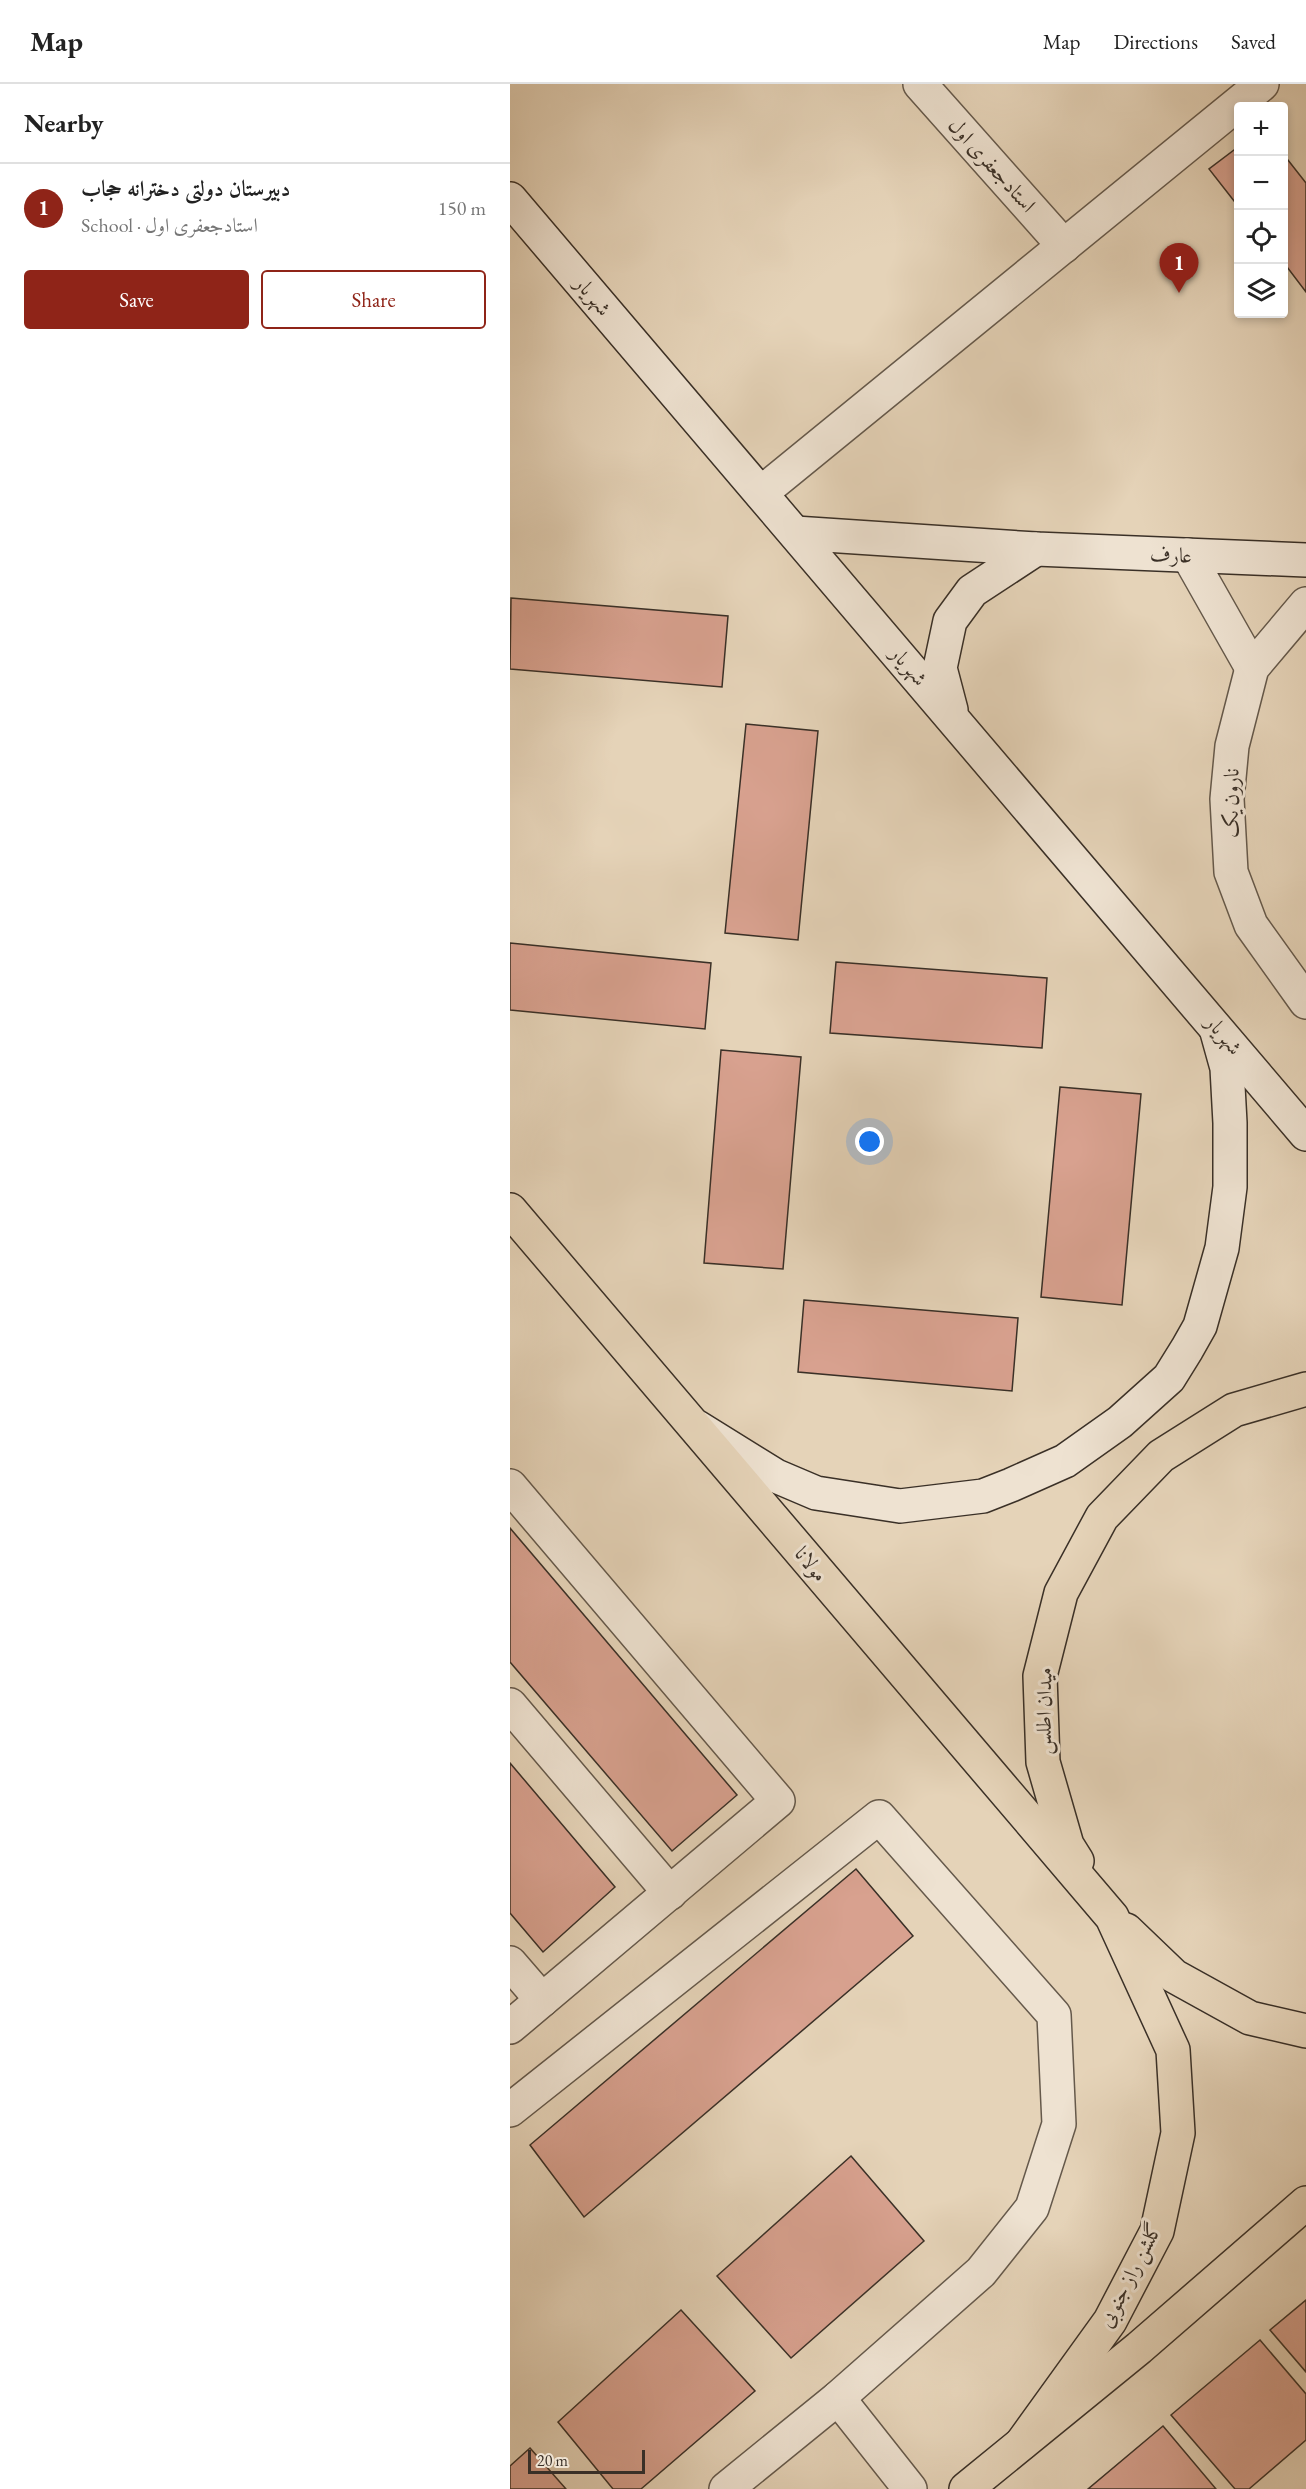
<!DOCTYPE html>
<html lang="en">
<head>
<meta charset="utf-8">
<style>
	body { margin:0; font-family:"EB Garamond",Amiri,serif; background:#f6f6f6; color:#222 }
	.controls { position:absolute; right:18px; top:18px; display:grid; overflow:hidden; border-radius:6px; box-shadow:0 3px 9px #0003 }
	.controls button { width:54px; height:54px; display:grid; place-items:center; padding:0; border:0; border-bottom:2px solid #e0e0e0; background:#fff; color:#222; font:30px sans-serif }
	.scale { position:absolute; left:18px; bottom:15px; width:117px; box-sizing:border-box; padding-left:6px; border:3px solid #3a3027; border-top:0; font-size:16px; line-height:21px; white-space:nowrap; color:#3a3027; -webkit-text-stroke:4px #eee2d1; paint-order:stroke }
	.you { position:absolute; left:360px; top:1058px; width:21px; height:21px; margin:-15px; border:4px solid #fff; border-radius:50%; background:#1a73e8; box-shadow:0 0 0 9px #1a73e833 }
	.badge { display:grid; place-items:center; width:39px; height:39px; border-radius:50%; background:#8f2418; color:#fff; font-size:20px; font-weight:700 }
	.pin { position:absolute; translate:-50% -50px; filter:drop-shadow(0 2px 3px #0008) }
	.pin::after { content:''; position:absolute; top:32px; width:21px; height:18px; background:inherit; clip-path:polygon(0 0,100% 0,50% 100%) }
	.list { margin:0; padding:0; list-style:none }
	h2 { display:flex; justify-content:space-between; align-items:center; height:78px; margin:0; padding:0 24px; font-size:26px }
	h2 small { font-size:20px; font-weight:400; color:#767676 }
	.list li { display:grid; grid-template-columns:39px 1fr auto; gap:18px; align-items:center; box-sizing:border-box; height:90px; padding:0 24px; border-top:2px solid #e0e0e0 }
	.list b { display:block; font-size:22px; white-space:nowrap }
	.list p { margin:0; font-size:20px; white-space:nowrap; color:#767676 }
	.list em { font-size:20px; font-style:normal; color:#767676 }
	.actions { display:flex; gap:12px; padding:18px 24px }
	.actions a { flex:1; padding:14px 0; border:2px solid #8f2418; border-radius:6px; text-align:center; font-size:21px; color:#8f2418 }
	.actions .main { background:#8f2418; color:#fff }
	.icon { flex:none; width:33px; height:33px; fill:none; stroke:currentColor; stroke-width:2; stroke-linecap:round; stroke-linejoin:round }
	.map { position:relative; flex:none; width:796px; height:2405px; overflow:hidden }
	header { display:flex; align-items:center; gap:36px; box-sizing:border-box; height:84px; padding:0 30px; background:#fff; border-bottom:2px solid #e0e0e0 }
	header strong { font-size:28px }
	nav { display:flex; gap:33px; margin-inline-start:auto; font-size:21px }
	main { display:flex }
	aside { flex:1; background:#fff }
	.map>svg:first-child { display:block }
	.building { fill:#d8a18f; stroke:#3a3027; stroke-width:1.5 }
	.lines { fill:none; stroke-linecap:round; stroke-linejoin:round }
	.minor-casing { stroke:#65594b; stroke-width:36 }
	.secondary-casing { stroke:#3a3027; stroke-width:36 }
	.primary-casing { stroke:#3a3027; stroke-width:36 }
	.minor { stroke:#eee2d1; stroke-width:33 }
	.secondary { stroke:#eee2d1; stroke-width:33 }
	.primary { stroke:#e5d3b8; stroke-width:33 }
	.labels { text-anchor:middle; stroke-width:6; stroke-linejoin:round; paint-order:stroke }
	.street-label { font-size:21px; fill:#3a3027; stroke:#eee2d1 }
</style>
</head>
<body>
<header>
<strong>Map</strong>
<nav><a>Map</a><a>Directions</a><a>Saved</a></nav>
</header>
<main>
<aside>
<h2>Nearby<small></small></h2>
<ul class="list">
<li><span class="badge">1</span><div><b>دبیرستان دولتی دخترانه حجاب</b><p>School · استادجعفری اول</p></div><em>150 m</em></li>
</ul>
<div class="actions"><a class="main">Save</a><a>Share</a></div>
</aside>
<div class="map">
<svg width="796" height="2405" viewBox="0 0 796 2405">
	<rect width="100%" height="100%" fill="#e5d3b8"/>
	<filter id="stains"><feTurbulence type="fractalNoise" baseFrequency=".00333" numOctaves="4"/><feColorMatrix values="0 0 0 0 .2 0 0 0 0 .09 0 0 0 0 .02 0 0 0 .5 -.17"/></filter>
	<radialGradient id="worn" r=".72"><stop offset=".6" stop-color="#630" stop-opacity="0"/><stop offset="1" stop-color="#630" stop-opacity=".3"/></radialGradient>
	<!-- building -->
	<g class="building">
		<polygon points="728,63 728,122 699,85"/>
		<polygon points="774,71 796,99 796,208 774,179"/>
		<polygon points="1,514 218,532 212,603 0,585"/>
		<polygon points="236,640 308,647 288,856 215,849"/>
		<polygon points="0,859 201,879 195,945 0,926"/>
		<polygon points="326,878 537,894 532,964 320,949"/>
		<polygon points="211,966 291,973 273,1185 194,1179"/>
		<polygon points="550,1003 631,1010 612,1221 531,1213"/>
		<polygon points="294,1216 508,1234 502,1307 288,1288"/>
		<polygon points="0,1444 227,1711 162,1767 0,1578"/>
		<polygon points="0,1679 105,1803 33,1868 0,1829"/>
		<polygon points="346,1785 403,1852 74,2133 20,2061"/>
		<polygon points="341,2072 414,2157 281,2274 207,2192"/>
		<polygon points="796,2216 796,2288 760,2246"/>
		<polygon points="171,2226 245,2307 131,2405 103,2405 48,2338"/>
		<polygon points="750,2256 796,2310 796,2356 739,2405 725,2405 661,2331"/>
		<polygon points="653,2342 706,2405 578,2405"/>
		<polygon points="20,2364 56,2405 0,2405 0,2382"/>
	</g>
	<g class="lines">
		<defs>
			<g id="minor">
				<polyline points="410,0 554,162"/>
				<polyline points="251,409 752,0"/>
				<polyline points="678,471 742,584"/>
				<polyline points="796,520 742,584 722,662 717,715 721,788 741,841 796,918"/>
				<polyline points="0,1402 268,1717 0,1943"/>
				<polyline points="0,1621 160,1809"/>
				<polyline points="0,1879 32,1916"/>
				<polyline points="0,2026 369,1733 544,1931 549,2040 522,2124 471,2188 328,2314 216,2405"/>
				<polyline points="328,2314 400,2405"/>
			</g>
			<g id="secondary">
				<polyline points="0,115 796,1050"/>
				<polyline points="285,449 526,465 796,476"/>
				<polyline points="441,626 430,584 440,537 462,507 526,465"/>
				<polyline points="187,1343 266,1392 306,1409 390,1422 473,1412 501,1401 555,1377 610,1338 659,1294 677,1265 690,1242 712,1164 720,1103 720,1039 717,984 707,948"/>
			</g>
			<g id="primary">
				<polyline points="0,1126 602,1833 663,1966 668,2049 647,2147 600,2237 512,2359"/>
				<polyline points="567,1777 557,1761 533,1678 530,1592 551,1509 592,1433 651,1372 724,1326 796,1305"/>
				<polyline points="616,1846 664,1892 740,1934 796,1947"/>
				<polyline points="456,2405 629,2264 796,2119"/>
			</g>
		</defs>
		<!-- minor casing -->
		<use href="#minor" class="minor-casing"/>
		<!-- secondary casing -->
		<use href="#secondary" class="secondary-casing"/>
		<!-- primary casing -->
		<use href="#primary" class="primary-casing"/>
		<!-- minor -->
		<use href="#minor" class="minor"/>
		<!-- secondary -->
		<use href="#secondary" class="secondary"/>
		<!-- primary -->
		<use href="#primary" class="primary"/>
	</g>
	<g class="labels">
		<!-- street labels -->
		<g class="street-label">
			<text transform="translate(482 81) rotate(48)" y="7">استادجعفری اول</text>
			<text transform="translate(83 212) rotate(50)" y="7">شهریار</text>
			<text transform="translate(661 471) rotate(2)" y="7">عارف</text>
			<text transform="translate(399 582) rotate(49)" y="7">شهریار</text>
			<text transform="translate(721 719) rotate(-89)" y="7">نارون یک</text>
			<text transform="translate(714 951) rotate(50)" y="7">شهریار</text>
			<text transform="translate(301 1480) rotate(50)" y="7">مولانا</text>
			<text transform="translate(534 1627) rotate(-89)" y="7">میدان اطلس</text>
			<text transform="translate(620 2191) rotate(-63)" y="7">گلشن راز جنوبی</text>
		</g>
	</g>
	<rect width="100%" height="100%" filter="url(#stains)"/>
	<rect width="100%" height="100%" fill="url(#worn)"/>
</svg>
<div class="controls">
<button>+</button>
<button>−</button>
<button><svg class="icon" aria-label="locate" viewBox="0 0 24 24"><circle cx="12" cy="12" r="6"/><path d="M12 2v4M12 18v4M2 12h4M18 12h4"/></svg></button>
<button><svg class="icon" aria-label="layers" viewBox="0 0 24 24"><path d="M12 4l9 5-9 5-9-5zM3 14l9 5 9-5"/></svg></button>
</div>
<div class="scale">20 m</div>
<div class="you"></div>
<div class="pin badge" style="left:669px;top:209px">1</div>
</div>
</main>
</body>
</html>
